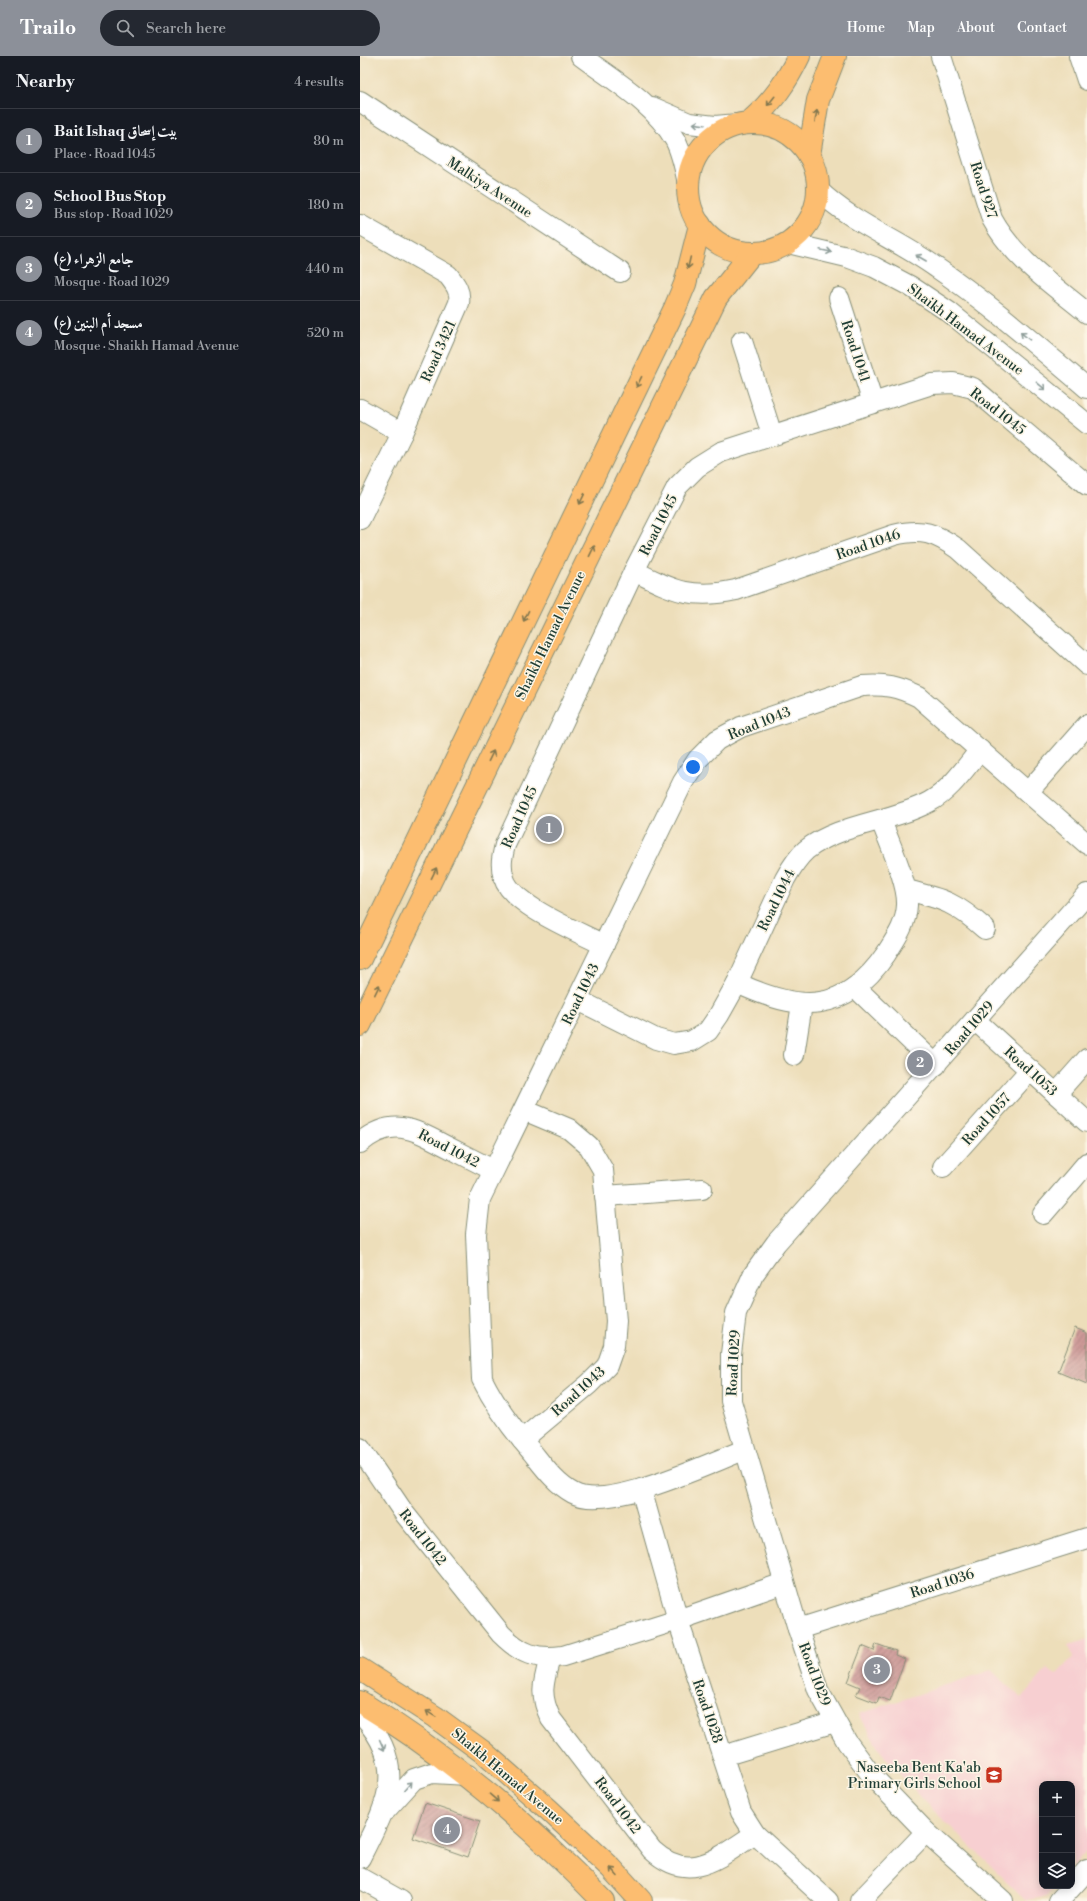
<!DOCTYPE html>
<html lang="en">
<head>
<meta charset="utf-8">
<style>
	body { margin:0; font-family:"Libre Bodoni",Amiri,serif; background:#242831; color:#f1f3f6 }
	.controls { position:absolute; right:12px; bottom:12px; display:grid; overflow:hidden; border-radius:8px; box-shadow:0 2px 10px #0003 }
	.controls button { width:36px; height:36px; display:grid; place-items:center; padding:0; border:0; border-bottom:1px solid #363941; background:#171b24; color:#f1f3f6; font:20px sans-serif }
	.you { position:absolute; left:333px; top:711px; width:14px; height:14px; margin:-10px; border:3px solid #fff; border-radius:50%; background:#1a73e8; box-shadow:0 0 0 6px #1a73e833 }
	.badge { display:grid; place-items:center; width:26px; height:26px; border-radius:50%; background:#8c9099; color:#fff; font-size:13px; font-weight:700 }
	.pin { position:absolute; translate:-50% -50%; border:2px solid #fff; box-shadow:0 1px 4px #0006 }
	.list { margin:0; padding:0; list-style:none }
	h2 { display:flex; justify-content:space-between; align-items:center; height:52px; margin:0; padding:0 16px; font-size:17px }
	h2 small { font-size:13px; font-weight:400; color:#9ea1a6 }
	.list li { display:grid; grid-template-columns:26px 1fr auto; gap:12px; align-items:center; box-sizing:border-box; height:64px; padding:0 16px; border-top:1px solid #363941 }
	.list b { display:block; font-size:15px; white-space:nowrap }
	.list p { margin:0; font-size:13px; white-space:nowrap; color:#9ea1a6 }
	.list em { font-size:13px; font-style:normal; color:#9ea1a6 }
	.icon { flex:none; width:22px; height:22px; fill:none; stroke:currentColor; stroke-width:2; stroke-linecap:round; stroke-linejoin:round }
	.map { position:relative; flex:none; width:727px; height:1845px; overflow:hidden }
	header { display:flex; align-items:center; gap:24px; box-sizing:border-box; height:56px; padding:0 20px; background:#8c9099; color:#fff }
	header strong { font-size:19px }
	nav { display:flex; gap:22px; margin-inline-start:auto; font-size:14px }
	.search { width:280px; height:36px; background:#242831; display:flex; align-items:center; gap:10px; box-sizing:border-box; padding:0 14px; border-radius:22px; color:#9ea1a6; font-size:15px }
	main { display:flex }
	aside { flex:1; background:#171b24 }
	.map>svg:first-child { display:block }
	.built { fill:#f7cfd1 }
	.building { fill:url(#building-hatch) }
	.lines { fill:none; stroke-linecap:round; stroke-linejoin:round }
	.minor-casing { stroke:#868e77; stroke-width:22 }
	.major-casing { stroke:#868e77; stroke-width:24 }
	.minor { stroke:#fff; stroke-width:20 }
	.major { stroke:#fcbd6f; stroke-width:22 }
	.oneway { stroke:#82774f }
	.oneway2 { stroke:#8f9e9a }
	.labels { text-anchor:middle; stroke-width:3; stroke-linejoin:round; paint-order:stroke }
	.street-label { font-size:14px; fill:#1f3d34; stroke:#fcf5e5 }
	.poi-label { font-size:14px; fill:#1f3d34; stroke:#fcf5e5; text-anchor:end }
</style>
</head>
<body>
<header>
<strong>Trailo</strong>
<div class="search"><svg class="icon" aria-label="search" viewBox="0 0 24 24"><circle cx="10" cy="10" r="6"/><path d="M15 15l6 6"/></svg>Search here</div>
<nav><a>Home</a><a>Map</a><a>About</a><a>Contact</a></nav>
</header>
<main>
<aside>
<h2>Nearby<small>4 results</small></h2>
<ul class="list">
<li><span class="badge">1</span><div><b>Bait Ishaq بيت إسحاق</b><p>Place · Road 1045</p></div><em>80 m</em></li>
<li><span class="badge">2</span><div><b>School Bus Stop</b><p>Bus stop · Road 1029</p></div><em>180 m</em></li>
<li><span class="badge">3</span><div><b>جامع الزهراء (ع)</b><p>Mosque · Road 1029</p></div><em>440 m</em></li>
<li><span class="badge">4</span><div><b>مسجد أم البنين (ع)</b><p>Mosque · Shaikh Hamad Avenue</p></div><em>520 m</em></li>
</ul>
</aside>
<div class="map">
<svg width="727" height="1845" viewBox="0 0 727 1845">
	<defs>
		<pattern id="building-hatch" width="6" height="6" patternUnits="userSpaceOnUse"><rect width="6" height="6" fill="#ce9a98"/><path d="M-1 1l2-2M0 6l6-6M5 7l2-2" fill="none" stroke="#a77f7d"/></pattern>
	</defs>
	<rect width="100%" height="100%" fill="#fcf5e5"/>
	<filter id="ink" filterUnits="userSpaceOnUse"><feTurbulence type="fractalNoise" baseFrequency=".025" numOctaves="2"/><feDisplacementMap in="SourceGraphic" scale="8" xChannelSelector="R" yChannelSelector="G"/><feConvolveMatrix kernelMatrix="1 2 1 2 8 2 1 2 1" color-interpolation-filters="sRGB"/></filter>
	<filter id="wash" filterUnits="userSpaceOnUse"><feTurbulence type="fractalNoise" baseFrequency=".012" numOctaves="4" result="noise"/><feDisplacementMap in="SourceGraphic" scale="16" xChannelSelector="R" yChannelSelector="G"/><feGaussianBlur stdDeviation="0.9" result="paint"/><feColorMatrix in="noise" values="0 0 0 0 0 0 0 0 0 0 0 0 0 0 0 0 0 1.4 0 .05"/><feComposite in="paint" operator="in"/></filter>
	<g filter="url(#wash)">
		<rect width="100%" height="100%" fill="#eddeba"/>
		<!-- built -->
		<polygon class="built" points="727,1583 727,1795 712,1812 712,1728 682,1728 682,1830 696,1830 686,1841 666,1844 573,1754 532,1710 518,1692 499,1658 631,1614 662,1642 688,1612 696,1619 713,1601 708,1590"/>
		<g id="blocks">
			<!-- building -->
			<g class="building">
				<polygon points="715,1272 727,1277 727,1328 698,1316"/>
				<polygon points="516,1588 536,1595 535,1599 545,1603 530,1645 519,1641 517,1647 496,1639 500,1631 488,1626 502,1590 514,1595"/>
				<polygon points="65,1747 120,1765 108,1801 53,1782"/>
			</g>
		</g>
	</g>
	<g filter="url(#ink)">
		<use href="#blocks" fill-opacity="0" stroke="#868e77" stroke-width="1"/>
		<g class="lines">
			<defs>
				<g id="minor">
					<path d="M221,0C253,24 295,48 315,84C322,97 325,113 328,128"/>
					<path d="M581,0L632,163C654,203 692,228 727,257"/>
					<polyline points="719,0 727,24"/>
					<polyline points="0,45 260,216"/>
					<polyline points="292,51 329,67 355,70 378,68"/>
					<path d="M458,134C495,169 537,183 577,212C630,248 678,291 727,332"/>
					<path d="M0,169L88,219C95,228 101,235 99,247L42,377L0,463"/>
					<polyline points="428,187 487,201 514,211 550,230 589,256 727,368"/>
					<polyline points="479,242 513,347"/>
					<polyline points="382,285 412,379"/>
					<polyline points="0,353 42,377"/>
					<path d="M274,515C313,534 331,544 376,534L534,479C562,472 575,477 598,493L727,609"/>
					<polyline points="668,736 727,669"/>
					<path d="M546,834C584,843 596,847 625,873"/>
					<path d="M244,889C219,876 151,849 144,822C140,810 142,801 145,789L274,515L317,431L337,411L361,396L572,328L593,327L613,332L727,429"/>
					<path d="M377,927C439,956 484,959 526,898C536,882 546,869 547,849C548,826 529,787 521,764"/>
					<polyline points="495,931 576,1009"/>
					<path d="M218,944L296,983L314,988L332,985L348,975L359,959L377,927L425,823C431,812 437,802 446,794C478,768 532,766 569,746C590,735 605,712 620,694"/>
					<polyline points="615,964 727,1066"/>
					<polyline points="434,999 442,948"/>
					<polyline points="696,1038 727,1003"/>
					<path d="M0,1087C31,1061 52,1072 84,1089C100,1097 117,1106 133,1114"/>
					<polyline points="583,1111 670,1014"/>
					<polyline points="245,1140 342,1133"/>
					<polyline points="683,1158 727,1107"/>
					<polyline points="162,1384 229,1328 247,1310 254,1290 256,1265 243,1114 229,1090 209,1073 164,1054"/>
					<path d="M0,1392L44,1457L141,1578C161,1598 176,1604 203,1600L318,1564L424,1527"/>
					<path d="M384,1394C347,1408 248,1456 213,1437C196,1428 184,1411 172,1396C153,1374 135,1349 122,1323L116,1178L120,1143L323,726L338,703L357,684L381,671L502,630C525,628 538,631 559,641L727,788"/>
					<polyline points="281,1433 318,1564 381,1756 395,1778 468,1845"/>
					<polyline points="438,1573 727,1482"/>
					<path d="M190,1602C183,1627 179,1639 191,1663L292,1794C330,1829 359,1801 395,1778"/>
					<path d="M0,1657C49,1710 28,1746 0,1802"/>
					<polyline points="363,1700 475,1666"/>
					<polyline points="26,1754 54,1723 72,1717 108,1719"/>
					<polyline points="0,1822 41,1845"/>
					<polyline points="500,1845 566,1776"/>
					<polyline points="643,1845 566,1776 513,1721 487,1686 458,1634 438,1573 371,1345 371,1298 376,1257 393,1219 416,1187 727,838"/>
					<polyline points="699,1845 727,1814"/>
				</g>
				<g id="major">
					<path d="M391,65C413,45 426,27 439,0"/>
					<circle cx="393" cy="132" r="65"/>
					<polyline points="449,99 458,44 475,0"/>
					<polyline points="0,903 315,252 325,228 340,169"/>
					<polyline points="0,969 356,242 392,197"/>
					<polyline points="0,1613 75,1661 123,1696 188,1753 251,1812 281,1845"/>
					<path d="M0,1646C91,1701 170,1769 243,1845"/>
				</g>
			</defs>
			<!-- minor casing -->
			<use href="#minor" class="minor-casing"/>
			<!-- major casing -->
			<use href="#major" class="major-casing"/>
			<!-- minor -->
			<use href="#minor" class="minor"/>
			<!-- major -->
			<use href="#major" class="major"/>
		</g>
		<!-- one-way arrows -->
		<defs><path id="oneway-shaft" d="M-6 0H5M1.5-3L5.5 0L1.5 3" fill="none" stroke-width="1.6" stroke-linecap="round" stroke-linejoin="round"/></defs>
		<g class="oneway">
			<use href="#oneway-shaft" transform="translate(411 45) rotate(129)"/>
			<use href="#oneway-shaft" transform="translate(456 60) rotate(-80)"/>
			<use href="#oneway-shaft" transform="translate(329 207) rotate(103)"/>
			<use href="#oneway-shaft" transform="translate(279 326) rotate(116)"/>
			<use href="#oneway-shaft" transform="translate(222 443) rotate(116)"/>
			<use href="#oneway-shaft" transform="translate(232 495) rotate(-64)"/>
			<use href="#oneway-shaft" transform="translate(166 560) rotate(116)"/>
			<use href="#oneway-shaft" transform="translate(131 700) rotate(-64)"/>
			<use href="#oneway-shaft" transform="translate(74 817) rotate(-64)"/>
			<use href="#oneway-shaft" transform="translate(17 934) rotate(-64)"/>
			<use href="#oneway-shaft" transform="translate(71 1658) rotate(-148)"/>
			<use href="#oneway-shaft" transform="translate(134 1742) rotate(41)"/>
			<use href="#oneway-shaft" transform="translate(254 1816) rotate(-132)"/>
		</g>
		<g class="oneway2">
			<use href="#oneway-shaft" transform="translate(339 68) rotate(-173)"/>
			<use href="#oneway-shaft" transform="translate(466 195) rotate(12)"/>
			<use href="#oneway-shaft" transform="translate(561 202) rotate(-150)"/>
			<use href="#oneway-shaft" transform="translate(665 280) rotate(-140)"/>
			<use href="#oneway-shaft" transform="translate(681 330) rotate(39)"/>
			<use href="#oneway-shaft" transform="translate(22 1689) rotate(66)"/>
			<use href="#oneway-shaft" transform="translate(48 1730) rotate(-48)"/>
		</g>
	</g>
	<!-- icons -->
	<defs>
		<symbol id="school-square" viewBox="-11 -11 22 22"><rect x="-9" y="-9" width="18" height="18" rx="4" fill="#c8321e" stroke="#fcf5e5"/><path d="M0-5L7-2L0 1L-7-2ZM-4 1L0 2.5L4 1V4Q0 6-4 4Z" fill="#fff"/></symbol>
	</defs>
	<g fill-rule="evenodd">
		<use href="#school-square" x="624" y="1709" width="20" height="20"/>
	</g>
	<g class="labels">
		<!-- street labels -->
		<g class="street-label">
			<text transform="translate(130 131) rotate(33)" y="5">Malkiya Avenue</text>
			<text transform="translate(624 134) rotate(72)" y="5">Road 927</text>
			<text transform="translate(606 273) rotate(37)" y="5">Shaikh Hamad Avenue</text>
			<text transform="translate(78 295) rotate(-66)" y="5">Road 3421</text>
			<text transform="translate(496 295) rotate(72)" y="5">Road 1041</text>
			<text transform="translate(638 355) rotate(38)" y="5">Road 1045</text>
			<text transform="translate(298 469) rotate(-63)" y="5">Road 1045</text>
			<text transform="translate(508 488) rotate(-19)" y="5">Road 1046</text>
			<text transform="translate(190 579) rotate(-64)" y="5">Shaikh Hamad Avenue</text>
			<text transform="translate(399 667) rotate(-22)" y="5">Road 1043</text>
			<text transform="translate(159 761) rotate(-66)" y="5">Road 1045</text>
			<text transform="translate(416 844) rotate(-64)" y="5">Road 1044</text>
			<text transform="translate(220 938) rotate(-64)" y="5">Road 1043</text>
			<text transform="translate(609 972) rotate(-49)" y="5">Road 1029</text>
			<text transform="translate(671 1015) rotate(42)" y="5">Road 1053</text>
			<text transform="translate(626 1063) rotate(-48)" y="5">Road 1057</text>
			<text transform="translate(89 1092) rotate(27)" y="5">Road 1042</text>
			<text transform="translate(373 1307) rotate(-87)" y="5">Road 1029</text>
			<text transform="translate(218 1335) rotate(-42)" y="5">Road 1043</text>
			<text transform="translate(63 1481) rotate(52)" y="5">Road 1042</text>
			<text transform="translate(582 1527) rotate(-18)" y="5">Road 1036</text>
			<text transform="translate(455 1618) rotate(69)" y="5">Road 1029</text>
			<text transform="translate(348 1655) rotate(71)" y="5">Road 1028</text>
			<text transform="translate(148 1720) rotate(40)" y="5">Shaikh Hamad Avenue</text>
			<text transform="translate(258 1749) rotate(53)" y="5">Road 1042</text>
		</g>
		<!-- poi labels -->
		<g class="poi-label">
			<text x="621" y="1716">Naseeba Bent Ka'ab<tspan x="621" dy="16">Primary Girls School</tspan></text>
		</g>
	</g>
</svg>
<div class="controls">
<button>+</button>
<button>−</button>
<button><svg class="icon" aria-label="layers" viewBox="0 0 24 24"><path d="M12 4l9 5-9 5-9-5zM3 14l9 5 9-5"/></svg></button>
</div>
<div class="you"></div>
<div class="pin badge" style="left:189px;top:773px">1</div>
<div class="pin badge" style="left:560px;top:1007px">2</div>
<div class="pin badge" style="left:517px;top:1614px">3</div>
<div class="pin badge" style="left:87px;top:1774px">4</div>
</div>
</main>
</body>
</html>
